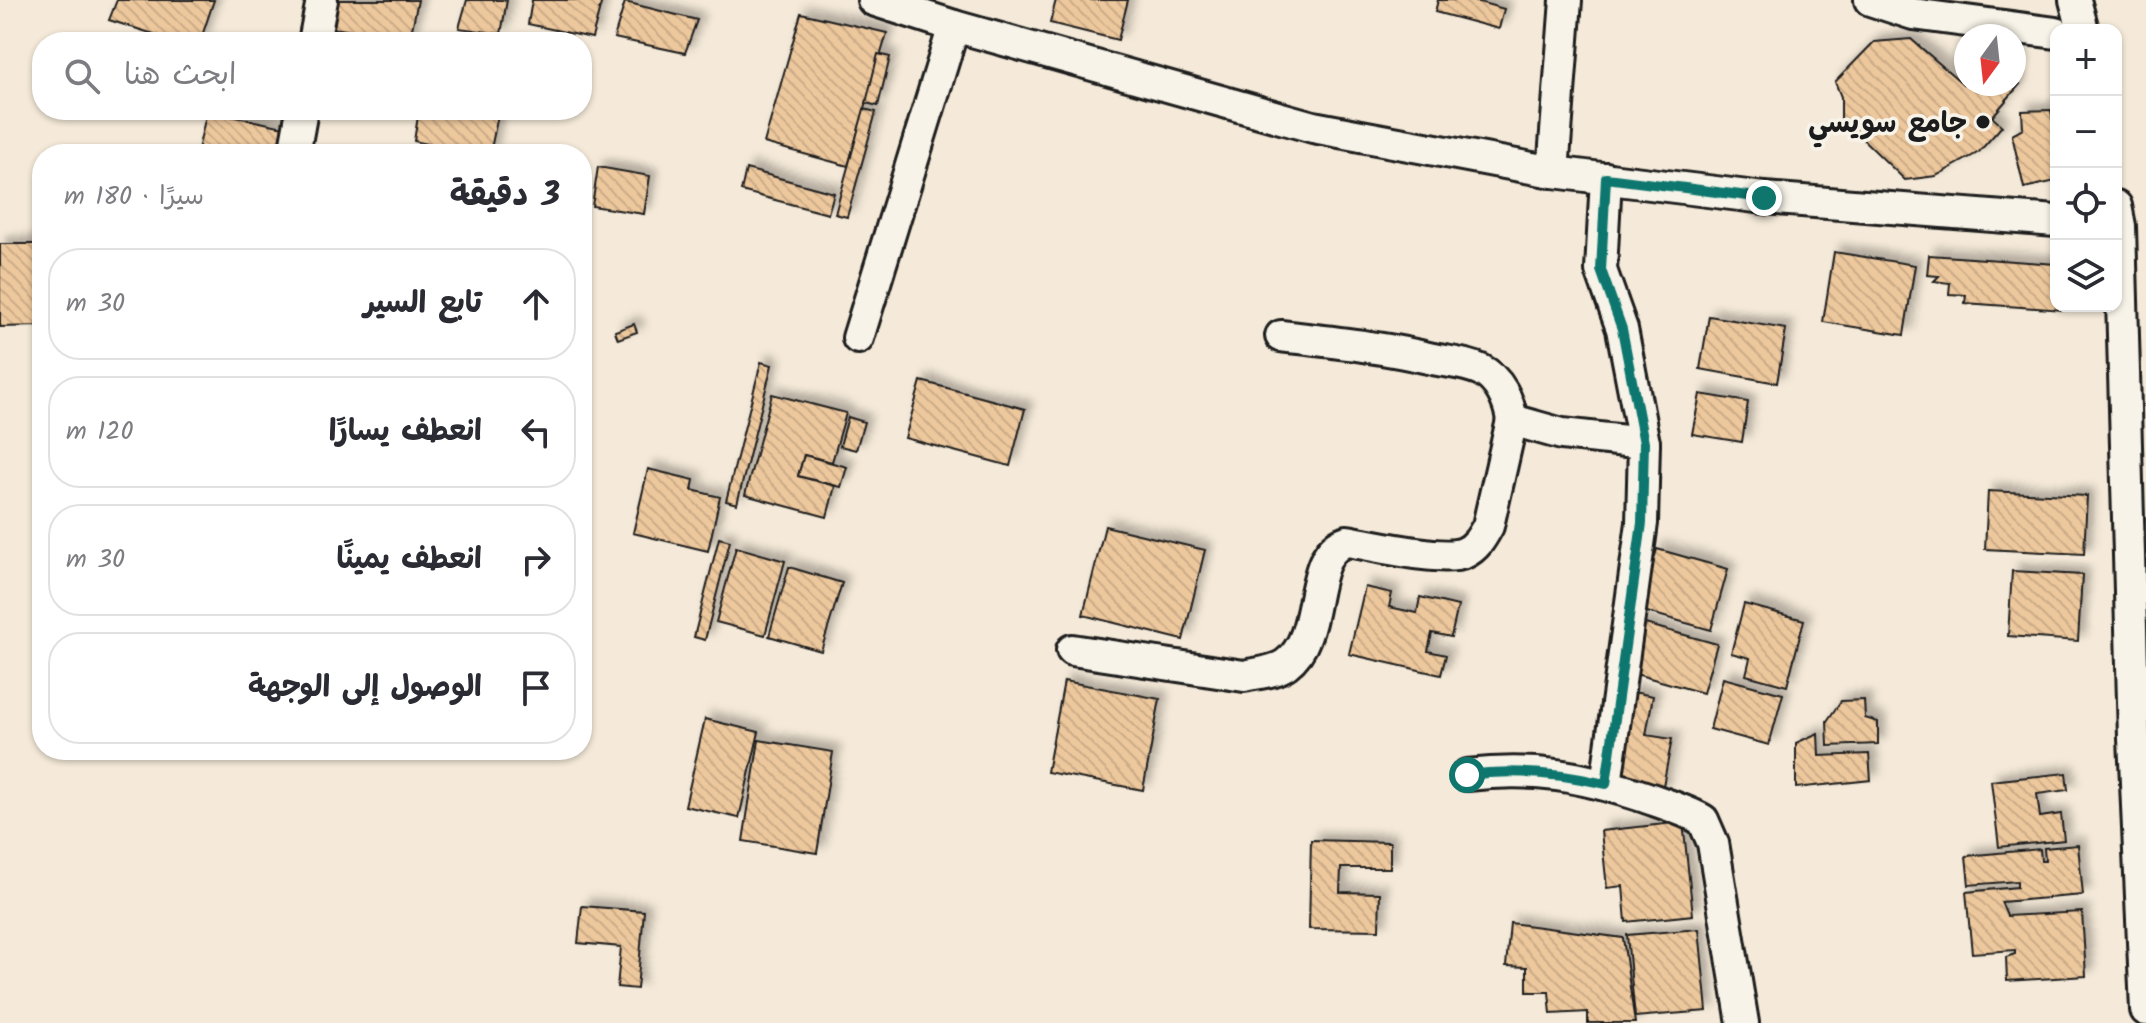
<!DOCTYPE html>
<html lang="ar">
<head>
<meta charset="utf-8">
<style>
	body { margin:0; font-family:Kalam,"Playpen Sans Arabic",sans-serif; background:#f2f2f3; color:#2b2b33; direction:rtl }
	.controls { position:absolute; right:24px; top:24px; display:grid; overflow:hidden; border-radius:16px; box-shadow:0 2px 6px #0004 }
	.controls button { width:72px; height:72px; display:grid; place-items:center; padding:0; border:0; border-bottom:2px solid #e1e1e2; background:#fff; color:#2b2b33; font:40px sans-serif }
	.compass { position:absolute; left:1954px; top:24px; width:72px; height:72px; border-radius:50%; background:#fff; box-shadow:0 2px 6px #0004; rotate:195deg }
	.stop { position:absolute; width:24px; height:24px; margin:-18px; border:6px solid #0f766e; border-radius:50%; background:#fff }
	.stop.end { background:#0f766e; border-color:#fff; box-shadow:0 2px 8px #0008 }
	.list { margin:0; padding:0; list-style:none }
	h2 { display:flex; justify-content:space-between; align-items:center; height:104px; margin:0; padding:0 32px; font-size:34px }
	h2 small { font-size:26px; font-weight:400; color:#7c7c81 }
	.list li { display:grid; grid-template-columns:52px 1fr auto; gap:24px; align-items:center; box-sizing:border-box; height:112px; margin:0 16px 16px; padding:0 16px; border:2px solid #e1e1e2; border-radius:32px }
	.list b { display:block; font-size:30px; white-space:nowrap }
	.list em { font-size:26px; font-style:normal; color:#7c7c81 }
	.icon { flex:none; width:44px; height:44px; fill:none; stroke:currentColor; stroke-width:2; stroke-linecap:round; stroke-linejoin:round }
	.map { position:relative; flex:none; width:2146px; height:1023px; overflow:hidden; direction:ltr }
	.search { position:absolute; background:#fff; box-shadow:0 2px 6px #0004; left:32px; top:32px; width:560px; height:88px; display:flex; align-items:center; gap:20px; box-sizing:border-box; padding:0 28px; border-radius:32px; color:#7c7c81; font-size:30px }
	.panel { position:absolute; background:#fff; box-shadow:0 2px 6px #0004; left:32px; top:144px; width:560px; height:616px; border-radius:32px; direction:rtl }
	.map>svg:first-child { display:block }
	.building { fill:url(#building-back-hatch); stroke:#1c1c1c; stroke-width:2; filter:url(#shadow) }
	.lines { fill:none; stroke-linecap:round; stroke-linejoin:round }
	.street-casing { stroke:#1c1c1c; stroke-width:36 }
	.street { stroke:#f7f3e8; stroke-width:30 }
	.route { stroke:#0f766e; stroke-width:10 }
	.poi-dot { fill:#1c1c1c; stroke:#f7f3e8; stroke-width:3 }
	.labels { text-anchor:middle; stroke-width:7; stroke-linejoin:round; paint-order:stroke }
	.poi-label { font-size:28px; font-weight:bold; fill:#1c1c1c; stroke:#f7f3e8; text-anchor:end }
</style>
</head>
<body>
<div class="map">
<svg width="2146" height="1023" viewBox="0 0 2146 1023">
	<defs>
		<pattern id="building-back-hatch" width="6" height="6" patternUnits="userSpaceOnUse" patternTransform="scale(2)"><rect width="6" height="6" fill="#edc89d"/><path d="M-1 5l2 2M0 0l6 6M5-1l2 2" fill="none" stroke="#cbab87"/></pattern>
		<filter id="shadow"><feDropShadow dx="7" dy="-7" stdDeviation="4" flood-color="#0004"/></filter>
	</defs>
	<rect width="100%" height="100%" fill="#f5ead9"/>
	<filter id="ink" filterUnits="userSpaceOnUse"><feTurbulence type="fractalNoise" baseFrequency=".0125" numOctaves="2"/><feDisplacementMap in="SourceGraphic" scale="16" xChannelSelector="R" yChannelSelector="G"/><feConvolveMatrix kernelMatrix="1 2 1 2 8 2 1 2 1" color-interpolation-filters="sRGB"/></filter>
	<g filter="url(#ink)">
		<!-- building -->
		<g class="building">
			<polygon points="117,0 214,0 200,42 179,42 109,20"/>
			<polygon points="330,0 418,0 410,39 325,27"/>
			<polygon points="467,0 507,0 501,34 459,28"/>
			<polygon points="532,0 602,0 592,38 528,24"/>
			<polygon points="1056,0 1128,0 1118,40 1050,23"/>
			<polygon points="1438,0 1472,0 1504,9 1499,29 1435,12"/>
			<polygon points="625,2 697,20 685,53 614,38"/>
			<polygon points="801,13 887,33 848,166 764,143"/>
			<polygon points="1911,39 1963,84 1966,80 1966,84 2014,84 2014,79 2020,84 1992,117 2002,126 1979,152 1936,176 1905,180 1841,118 1841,97 1835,82 1874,42"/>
			<polygon points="878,54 890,57 878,106 866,103"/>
			<polygon points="864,109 876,112 847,217 835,214"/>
			<polygon points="419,110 499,110 490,154 472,154 414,141"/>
			<polygon points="2051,110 2056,138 2056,181 2024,188 2012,135 2023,129 2022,111"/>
			<polygon points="207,111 284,127 279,154 197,154"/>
			<polygon points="598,167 650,176 644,214 592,206"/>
			<polygon points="746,169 834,193 828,214 741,191"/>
			<polygon points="0,244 42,244 42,326 0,327"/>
			<polygon points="1834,252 1915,265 1904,335 1823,322"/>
			<polygon points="1929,255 2056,264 2056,306 2064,306 2064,310 1965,303 1966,295 1949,294 1950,283 1934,281 1939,276 1927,275"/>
			<polygon points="1709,316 1786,329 1777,383 1700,369"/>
			<polygon points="634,324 637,332 618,339 615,331"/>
			<polygon points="761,362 772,365 737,504 726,501"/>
			<polygon points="921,381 1025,409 1010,466 905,438"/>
			<polygon points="772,394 846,413 832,462 804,455 798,476 835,486 827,517 745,495"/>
			<polygon points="1700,394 1748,402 1742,442 1692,434"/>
			<polygon points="848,417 864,422 856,450 840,446"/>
			<polygon points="804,455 847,467 841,487 798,476"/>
			<polygon points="648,469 694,480 692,490 720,497 708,551 633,533"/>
			<polygon points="1988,491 2087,496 2084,554 1985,549"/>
			<polygon points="1105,526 1205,550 1183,640 1083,615"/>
			<polygon points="719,538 730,541 705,640 694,637"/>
			<polygon points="736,547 785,561 765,635 716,622"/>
			<polygon points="1657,549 1728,569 1711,630 1640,610"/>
			<polygon points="789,567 842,583 821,651 769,636"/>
			<polygon points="2012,571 2082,575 2078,641 2008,636"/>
			<polygon points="1365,587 1392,593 1389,607 1417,613 1420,597 1458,606 1451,637 1432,633 1428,651 1446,655 1441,675 1349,654"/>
			<polygon points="1744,604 1804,620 1787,686 1746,675 1750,658 1731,653"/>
			<polygon points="1638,622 1717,644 1703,693 1625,671"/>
			<polygon points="1723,678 1783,694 1769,745 1710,729"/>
			<polygon points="1064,681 1160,699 1143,790 1047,772"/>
			<polygon points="1628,691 1653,696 1646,735 1672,739 1662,791 1611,782"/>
			<polygon points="1864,700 1865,718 1878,722 1878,744 1828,746 1827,721 1841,701"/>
			<polygon points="705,719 759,732 739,818 685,806"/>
			<polygon points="1818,733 1819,756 1869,754 1871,780 1796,788 1796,743"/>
			<polygon points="759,740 833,752 817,853 743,841"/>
			<polygon points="2066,773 2068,790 2037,794 2040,817 2061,814 2064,840 1999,847 1991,781"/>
			<polygon points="1683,822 1693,915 1626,922 1623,886 1607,888 1601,831"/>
			<polygon points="1311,840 1390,842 1390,868 1341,868 1340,892 1380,893 1379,930 1309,929"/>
			<polygon points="2078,845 2083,895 2001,902 2007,916 2082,912 2086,976 2007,981 2006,957 2015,954 2015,950 1972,953 1966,892 2017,887 2017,881 1969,885 1966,856 2040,849 2041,861 2045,861 2044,848"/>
			<polygon points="582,906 644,911 637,989 617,987 621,947 578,943"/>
			<polygon points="1510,923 1623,938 1635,1023 1588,1023 1588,1012 1551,1014 1549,992 1527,992 1527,967 1506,966"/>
			<polygon points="1699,929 1707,1011 1635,1017 1627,935"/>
		</g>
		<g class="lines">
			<defs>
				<g id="street">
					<polyline points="873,0 954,26 1313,127 1553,172 1764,198 2056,221"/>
					<polyline points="1870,0 1913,14 2056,33"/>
					<polyline points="2075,0 2083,30"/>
					<polyline points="314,42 322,0"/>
					<polyline points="294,154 302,110"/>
					<polyline points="1553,172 1566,0"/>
					<polyline points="1606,178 1601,270 1622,329 1644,443 1642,523 1606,784"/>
					<polyline points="2116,206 2120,226 2134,738 2146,1010"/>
					<path d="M1281,336C1332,342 1383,347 1433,359C1448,362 1466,363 1481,370C1499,379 1509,401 1512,420L1562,434L1644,443"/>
					<polyline points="858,338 954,26"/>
					<path d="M1072,650L1244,676C1258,673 1275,672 1286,664C1326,635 1304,554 1347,541C1373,545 1442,562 1464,553C1476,548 1482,537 1488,526L1512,420"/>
					<path d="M1467,775C1535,767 1581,776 1645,797C1665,804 1685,810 1703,820L1713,843L1743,1023"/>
				</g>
			</defs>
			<!-- street casing -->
			<use href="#street" class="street-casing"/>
			<!-- street -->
			<use href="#street" class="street"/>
		</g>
	</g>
	<g class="lines" filter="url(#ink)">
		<!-- route -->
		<path class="route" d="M1467,775C1515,769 1559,773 1606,784L1642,523L1644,443L1622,329L1601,270L1606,178L1764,198"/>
	</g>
	<!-- markers -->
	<circle class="poi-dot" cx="1983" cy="122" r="8"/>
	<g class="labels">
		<!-- poi labels -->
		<g class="poi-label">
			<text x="1967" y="132">جامع سويسي</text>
		</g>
	</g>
</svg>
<div class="controls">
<button>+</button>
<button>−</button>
<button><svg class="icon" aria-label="locate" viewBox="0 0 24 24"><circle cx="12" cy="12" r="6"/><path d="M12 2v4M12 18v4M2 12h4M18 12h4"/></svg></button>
<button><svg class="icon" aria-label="layers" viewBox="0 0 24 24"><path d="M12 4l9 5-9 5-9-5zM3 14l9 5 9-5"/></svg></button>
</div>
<svg class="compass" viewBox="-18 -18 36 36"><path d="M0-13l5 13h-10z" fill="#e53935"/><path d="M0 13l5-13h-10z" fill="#7c7c81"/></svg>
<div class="stop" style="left:1467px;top:775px"></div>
<div class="stop end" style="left:1764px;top:198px"></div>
<div class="search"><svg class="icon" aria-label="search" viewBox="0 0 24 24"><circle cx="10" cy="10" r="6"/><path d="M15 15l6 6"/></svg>ابحث هنا</div>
<section class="panel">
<h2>3 دقيقة<small>سيرًا · 180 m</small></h2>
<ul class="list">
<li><svg class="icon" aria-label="ahead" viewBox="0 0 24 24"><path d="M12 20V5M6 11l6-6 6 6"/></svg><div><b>تابع السير</b></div><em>30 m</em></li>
<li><svg class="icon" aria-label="left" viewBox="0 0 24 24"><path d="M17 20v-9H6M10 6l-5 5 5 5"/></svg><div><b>انعطف يسارًا</b></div><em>120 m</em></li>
<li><svg class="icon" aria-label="right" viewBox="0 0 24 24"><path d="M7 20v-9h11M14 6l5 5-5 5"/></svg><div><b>انعطف يمينًا</b></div><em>30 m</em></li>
<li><svg class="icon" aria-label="arrive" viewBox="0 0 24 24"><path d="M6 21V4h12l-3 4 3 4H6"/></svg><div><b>الوصول إلى الوجهة</b></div></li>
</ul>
</section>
</div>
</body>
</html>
